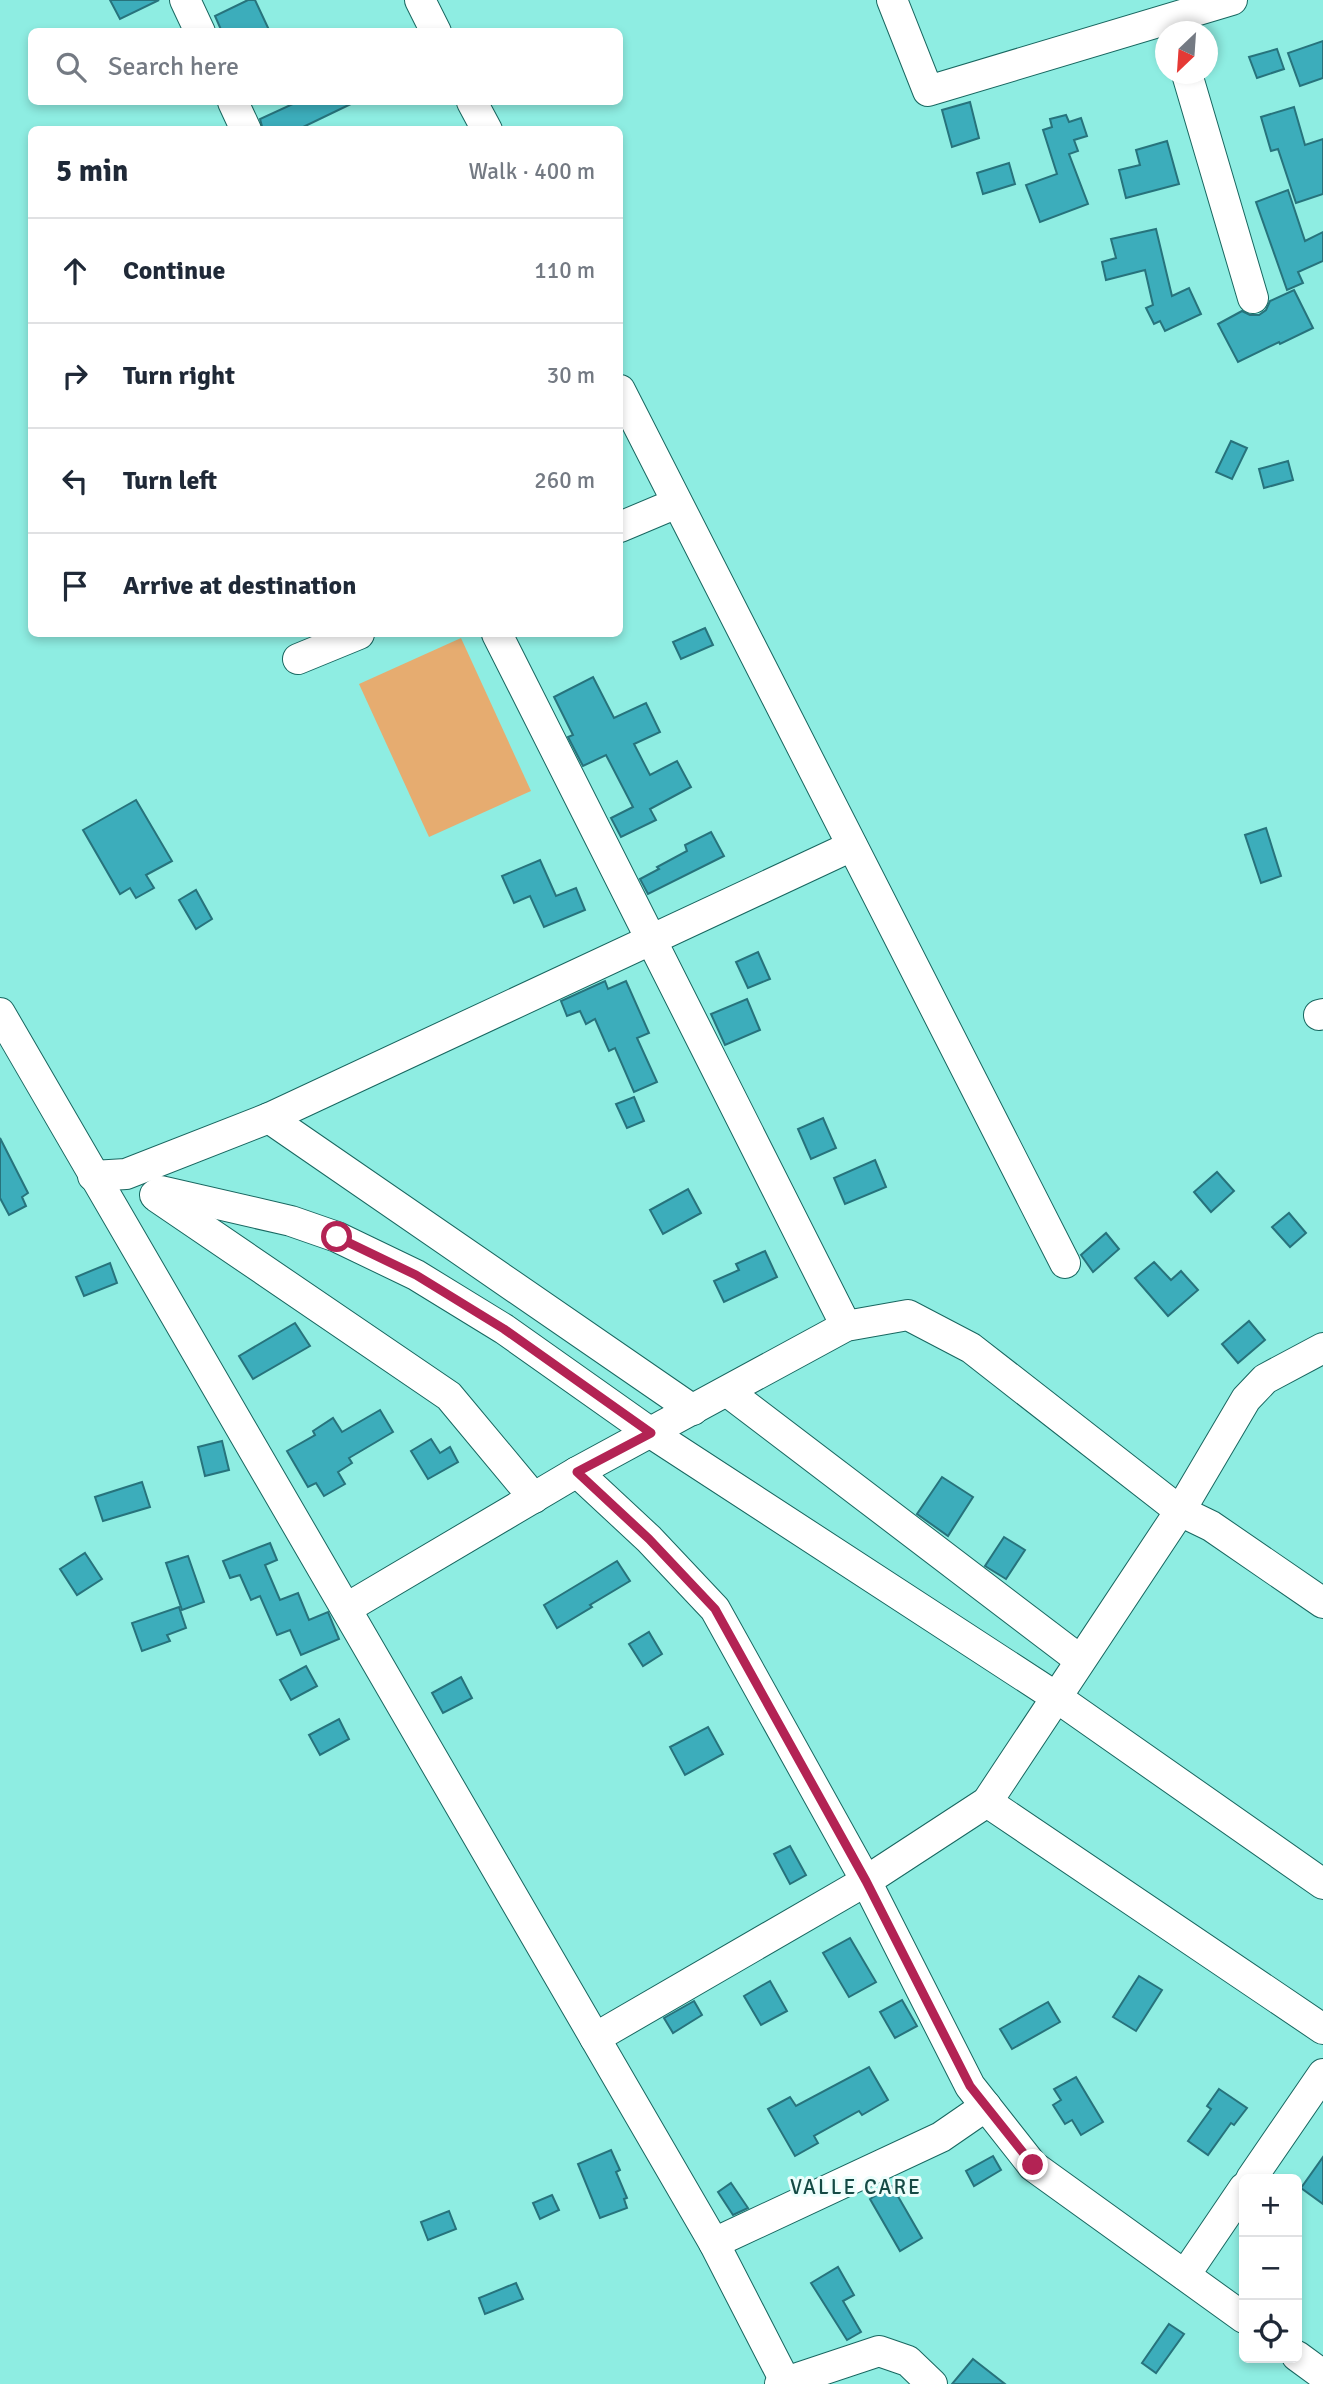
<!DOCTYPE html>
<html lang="en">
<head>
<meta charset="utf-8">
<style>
	body { margin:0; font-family:Signika,sans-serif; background:#f2f2f3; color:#1f2937 }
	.controls { position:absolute; right:21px; bottom:21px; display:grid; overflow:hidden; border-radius:10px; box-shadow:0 4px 10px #0003 }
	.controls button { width:63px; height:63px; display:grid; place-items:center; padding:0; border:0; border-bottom:2px solid #e0e1e3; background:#fff; color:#1f2937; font:35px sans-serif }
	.compass { position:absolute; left:1155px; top:21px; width:63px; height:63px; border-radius:50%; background:#fff; box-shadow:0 4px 10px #0003; rotate:205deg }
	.stop { position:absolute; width:21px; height:21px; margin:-16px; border:5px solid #b32354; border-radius:50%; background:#fff }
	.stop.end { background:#b32354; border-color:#fff; box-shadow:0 2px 7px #0008 }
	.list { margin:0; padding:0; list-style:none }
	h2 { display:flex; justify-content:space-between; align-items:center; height:91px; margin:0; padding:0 28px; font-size:30px }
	h2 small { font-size:23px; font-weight:400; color:#747a83 }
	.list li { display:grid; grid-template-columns:46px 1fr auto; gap:21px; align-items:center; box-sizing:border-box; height:105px; padding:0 28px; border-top:2px solid #e0e1e3 }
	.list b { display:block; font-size:26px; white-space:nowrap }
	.list em { font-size:23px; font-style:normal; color:#747a83 }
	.icon { flex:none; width:38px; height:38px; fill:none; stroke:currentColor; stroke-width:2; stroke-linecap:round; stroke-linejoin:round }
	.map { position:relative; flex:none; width:1323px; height:2384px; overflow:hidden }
	.search { position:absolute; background:#fff; box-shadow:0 4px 10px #0003; left:28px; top:28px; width:595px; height:77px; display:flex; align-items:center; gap:18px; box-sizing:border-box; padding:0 24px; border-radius:10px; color:#747a83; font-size:26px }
	.panel { position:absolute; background:#fff; box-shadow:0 4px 10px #0003; left:28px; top:126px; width:595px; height:511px; border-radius:10px }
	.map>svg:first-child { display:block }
	.green { fill:#e6ac70 }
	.building { fill:#3cadbb; stroke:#27737c; stroke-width:2 }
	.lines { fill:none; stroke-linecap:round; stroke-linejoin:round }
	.minor-casing { stroke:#186760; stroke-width:32 }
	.minor { stroke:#fff; stroke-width:30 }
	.route { stroke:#b32354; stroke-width:9 }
	.labels { text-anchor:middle; stroke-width:6; stroke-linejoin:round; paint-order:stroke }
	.neighbourhood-label { font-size:21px; letter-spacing:2px; fill:#154a45; stroke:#edfefc }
</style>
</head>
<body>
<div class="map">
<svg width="1323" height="2384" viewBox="0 0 1323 2384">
	<rect width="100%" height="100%" fill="#8eede2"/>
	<!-- green -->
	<polygon class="green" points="461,638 531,791 429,837 359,684"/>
	<!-- building -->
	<g class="building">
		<polygon points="110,0 159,0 120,19"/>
		<polygon points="248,0 255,0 270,32 222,32 215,16"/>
		<polygon points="1323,41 1323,78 1300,86 1288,53"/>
		<polygon points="1277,49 1284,69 1257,78 1249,57"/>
		<polygon points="297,102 355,102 297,130 263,130 260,119"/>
		<polygon points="970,102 979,138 952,147 942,110"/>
		<polygon points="1294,107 1305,145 1323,139 1323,194 1296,203 1278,149 1271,151 1261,117"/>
		<polygon points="1066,115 1069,122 1081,118 1087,136 1074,140 1078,151 1069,154 1088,204 1040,222 1026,185 1057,174 1043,130 1052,127 1050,119"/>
		<polygon points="1167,141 1179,184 1126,198 1119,170 1140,165 1136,150"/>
		<polygon points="1009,163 1015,184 983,194 977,173"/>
		<polygon points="1288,190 1305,241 1323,232 1323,261 1298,272 1303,283 1287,290 1256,202"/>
		<polygon points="1156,229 1172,296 1189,288 1201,314 1165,331 1160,321 1154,324 1146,308 1153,305 1145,270 1106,280 1102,262 1116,258 1111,239"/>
		<polygon points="1294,290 1313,328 1280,344 1279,342 1238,362 1218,324 1242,311 1250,315 1259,315 1266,310 1270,301"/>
		<polygon points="1231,441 1247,448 1232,479 1216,472"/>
		<polygon points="1288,461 1293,480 1264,488 1259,469"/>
		<polygon points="705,628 713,645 681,659 673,642"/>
		<polygon points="593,677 614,718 646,703 660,732 634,744 650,775 677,761 691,787 650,809 656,820 621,837 611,818 633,807 606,755 583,766 568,737 573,735 554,697"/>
		<polygon points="136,800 172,861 146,875 154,888 136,898 130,888 120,894 83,830"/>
		<polygon points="1266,828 1281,876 1261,883 1245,835"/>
		<polygon points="711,832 724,856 648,894 640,879 659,869 657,867 687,851 685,845"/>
		<polygon points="540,860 556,896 576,888 585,910 544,927 530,896 514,903 502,876"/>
		<polygon points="196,890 212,919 196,929 179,900"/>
		<polygon points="758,952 770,979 748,988 736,962"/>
		<polygon points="605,981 608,989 626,981 649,1033 637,1038 657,1082 634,1092 615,1048 609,1051 595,1019 586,1024 580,1011 567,1016 561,1001"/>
		<polygon points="747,999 760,1030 725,1045 711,1014"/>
		<polygon points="634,1097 644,1121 627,1128 616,1104"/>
		<polygon points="823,1118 836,1148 811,1159 798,1129"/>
		<polygon points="0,1138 28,1193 22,1197 26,1206 9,1215 0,1198"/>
		<polygon points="875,1160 886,1187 845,1204 834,1178"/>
		<polygon points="1217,1172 1234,1191 1211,1212 1194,1192"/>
		<polygon points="688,1189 701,1213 663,1234 650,1210"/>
		<polygon points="1289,1213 1306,1233 1290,1247 1272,1227"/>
		<polygon points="1106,1233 1119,1249 1093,1272 1081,1255"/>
		<polygon points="765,1251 777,1277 724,1302 714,1281 739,1270 736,1264"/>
		<polygon points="1154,1262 1171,1280 1181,1271 1198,1290 1168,1316 1135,1278"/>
		<polygon points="110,1263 117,1283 84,1296 76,1277"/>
		<polygon points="1249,1321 1265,1340 1238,1363 1222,1344"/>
		<polygon points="295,1323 310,1346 253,1379 239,1356"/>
		<polygon points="380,1410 393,1432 349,1458 352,1463 338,1472 345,1484 324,1496 316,1483 308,1487 287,1451 315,1435 313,1431 333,1418 342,1432"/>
		<polygon points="431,1439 440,1453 450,1447 458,1462 428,1479 411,1451"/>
		<polygon points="222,1441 229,1470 205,1476 198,1447"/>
		<polygon points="942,1477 973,1497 948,1536 917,1514"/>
		<polygon points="142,1482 150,1507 103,1521 95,1497"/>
		<polygon points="1004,1537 1025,1550 1006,1579 985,1566"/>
		<polygon points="270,1543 277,1560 265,1565 280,1600 298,1593 309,1620 328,1612 339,1639 301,1655 290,1630 277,1635 260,1596 251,1600 240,1575 230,1578 223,1561"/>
		<polygon points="85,1553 102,1579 77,1595 60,1569"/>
		<polygon points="188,1556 204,1602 182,1610 166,1563"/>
		<polygon points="617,1561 630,1581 590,1605 592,1607 557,1628 544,1605"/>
		<polygon points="179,1607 186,1628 167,1635 170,1641 142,1651 132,1623"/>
		<polygon points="649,1632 662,1654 643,1666 629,1644"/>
		<polygon points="306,1666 317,1686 291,1700 280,1680"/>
		<polygon points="461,1677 472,1698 443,1713 432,1693"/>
		<polygon points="339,1719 349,1739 320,1755 309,1735"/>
		<polygon points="708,1727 723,1754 685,1775 670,1747"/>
		<polygon points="790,1846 806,1875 790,1884 774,1854"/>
		<polygon points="850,1938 876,1982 849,1997 823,1953"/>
		<polygon points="1139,1976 1162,1990 1136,2031 1113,2017"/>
		<polygon points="770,1981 787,2011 761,2025 744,1996"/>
		<polygon points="902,2000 917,2026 895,2038 880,2012"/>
		<polygon points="694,2001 702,2015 673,2033 664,2018"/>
		<polygon points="1048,2002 1060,2022 1012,2049 1000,2029"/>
		<polygon points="869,2067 888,2100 862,2115 859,2111 814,2136 818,2143 795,2156 768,2109 790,2097 796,2106"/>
		<polygon points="1076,2077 1103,2122 1081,2135 1072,2120 1065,2124 1053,2105 1061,2100 1054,2089"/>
		<polygon points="1219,2089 1247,2108 1234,2125 1231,2123 1208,2155 1188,2141 1211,2109 1207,2106"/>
		<polygon points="611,2150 620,2170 616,2172 627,2198 624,2199 627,2208 600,2218 578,2164"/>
		<polygon points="993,2156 1001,2170 974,2186 966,2171"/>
		<polygon points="1323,2157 1323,2204 1301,2188"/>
		<polygon points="731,2183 748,2208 733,2215 718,2192"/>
		<polygon points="892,2186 922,2238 900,2251 870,2199"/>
		<polygon points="552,2195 559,2210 540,2219 533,2203"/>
		<polygon points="449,2211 456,2229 428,2240 421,2222"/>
		<polygon points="838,2267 854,2295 843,2301 861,2332 847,2340 811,2283"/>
		<polygon points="516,2283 523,2299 485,2314 479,2298"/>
		<polygon points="1169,2324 1184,2334 1156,2373 1142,2363"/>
		<polygon points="973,2359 1005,2384 952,2384"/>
	</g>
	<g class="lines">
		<defs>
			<g id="minor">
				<polyline points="185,0 200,32"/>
				<polyline points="420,0 436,32"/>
				<polyline points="892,0 928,91 1232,0"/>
				<polyline points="1187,74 1253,298"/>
				<polyline points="233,102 246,130"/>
				<polyline points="472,102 487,130"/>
				<polyline points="620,390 1065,1263"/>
				<polyline points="620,527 677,503"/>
				<polyline points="497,634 846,1326"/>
				<polyline points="298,659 359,634"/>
				<polyline points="0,1013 714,2243 785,2381"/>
				<polyline points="1319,1015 1323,1014"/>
				<polyline points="269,1118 693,1410"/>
				<polyline points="93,1176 126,1174 269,1118 852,846"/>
				<polyline points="155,1195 161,1191 291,1221 337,1237 416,1275 504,1329 651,1433 1056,1697 1323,1884"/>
				<polyline points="157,1197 449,1396 534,1498"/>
				<polyline points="728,1392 1080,1660"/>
				<polyline points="577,1472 649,1539 715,1609 866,1881 970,2086 1033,2166 1244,2318"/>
				<polyline points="347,1608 577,1472 846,1326 908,1315 971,1348 1180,1511 1211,1526 1323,1603"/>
				<polyline points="987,1802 1323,2029"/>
				<polyline points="595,2038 866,1881 987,1802 1180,1511 1246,1399 1265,1379 1323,1348"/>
				<polyline points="1251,2179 1323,2074"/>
				<polyline points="714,2243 941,2137 986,2106"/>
				<polyline points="1185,2275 1244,2188"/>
				<polyline points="1297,2356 1323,2375"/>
				<polyline points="780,2384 879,2351 908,2361 932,2384"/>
			</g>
		</defs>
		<!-- minor casing -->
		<use href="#minor" class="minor-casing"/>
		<!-- minor -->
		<use href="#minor" class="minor"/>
	</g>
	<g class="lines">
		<!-- route -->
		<polyline class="route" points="337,1237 416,1275 504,1329 651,1433 577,1472 649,1539 715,1609 866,1881 970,2086 1033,2165"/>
	</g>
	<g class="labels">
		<!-- neighbourhood labels -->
		<g class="neighbourhood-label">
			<text x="856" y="2194">VALLE CARE</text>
		</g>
	</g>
</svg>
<div class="controls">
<button>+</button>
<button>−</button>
<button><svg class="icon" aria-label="locate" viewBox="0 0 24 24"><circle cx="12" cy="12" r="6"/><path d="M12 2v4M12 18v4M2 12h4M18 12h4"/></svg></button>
</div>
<svg class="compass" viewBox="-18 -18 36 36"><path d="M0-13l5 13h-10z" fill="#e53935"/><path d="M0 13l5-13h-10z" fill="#747a83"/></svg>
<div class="stop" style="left:337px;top:1237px"></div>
<div class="stop end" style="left:1033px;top:2165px"></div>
<div class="search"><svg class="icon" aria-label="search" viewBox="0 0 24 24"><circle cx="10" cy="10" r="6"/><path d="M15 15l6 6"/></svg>Search here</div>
<section class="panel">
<h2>5 min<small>Walk · 400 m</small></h2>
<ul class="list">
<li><svg class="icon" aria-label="ahead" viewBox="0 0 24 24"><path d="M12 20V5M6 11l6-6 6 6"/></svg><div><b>Continue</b></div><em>110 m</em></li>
<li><svg class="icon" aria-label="right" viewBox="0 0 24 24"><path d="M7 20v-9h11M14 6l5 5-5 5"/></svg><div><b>Turn right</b></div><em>30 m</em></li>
<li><svg class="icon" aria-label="left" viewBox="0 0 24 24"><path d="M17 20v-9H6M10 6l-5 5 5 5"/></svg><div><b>Turn left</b></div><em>260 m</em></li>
<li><svg class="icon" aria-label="arrive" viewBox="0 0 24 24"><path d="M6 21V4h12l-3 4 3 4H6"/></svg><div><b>Arrive at destination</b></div></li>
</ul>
</section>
</div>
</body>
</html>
